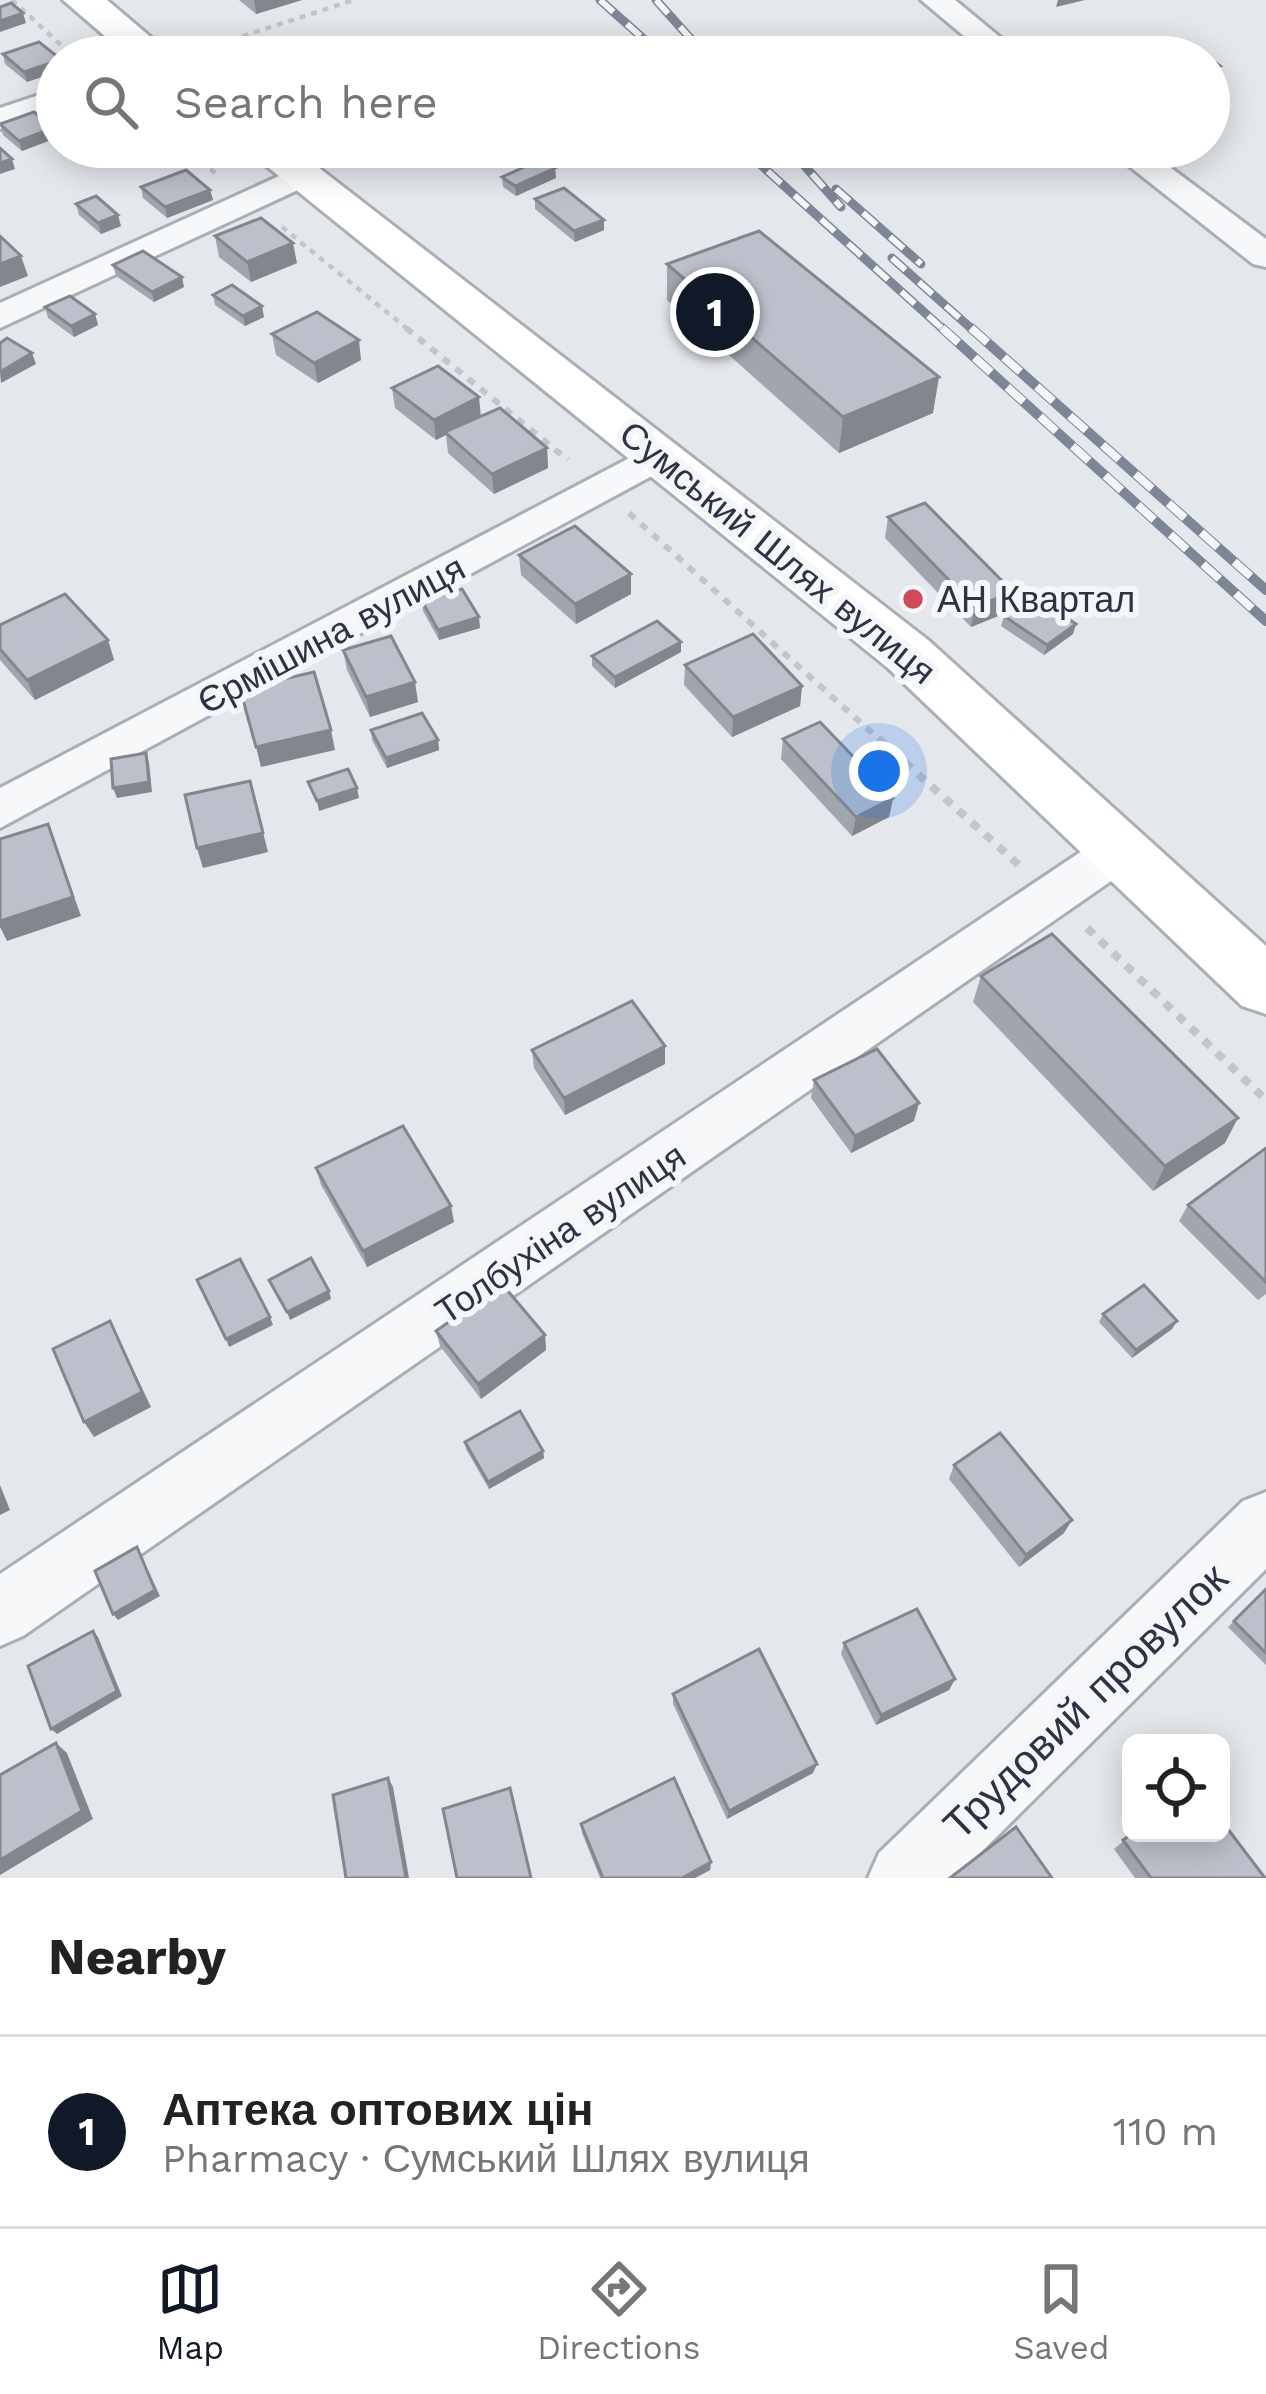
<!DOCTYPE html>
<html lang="en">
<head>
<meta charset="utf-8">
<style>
	body { margin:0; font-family:"Work Sans",sans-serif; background:#f2f2f2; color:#222 }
	.controls { position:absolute; right:36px; bottom:36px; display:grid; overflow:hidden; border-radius:18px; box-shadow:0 6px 30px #0003 }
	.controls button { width:108px; height:108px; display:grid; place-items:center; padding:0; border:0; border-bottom:3px solid #e0e0e0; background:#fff; color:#222; font:60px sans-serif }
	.you { position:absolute; left:879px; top:771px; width:42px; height:42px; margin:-30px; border:9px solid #fff; border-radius:50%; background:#1a73e8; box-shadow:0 0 0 18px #1a73e833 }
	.badge { display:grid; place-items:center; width:78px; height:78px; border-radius:50%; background:#111827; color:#fff; font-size:39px; font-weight:700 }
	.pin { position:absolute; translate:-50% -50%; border:6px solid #fff; box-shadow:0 3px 12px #0006 }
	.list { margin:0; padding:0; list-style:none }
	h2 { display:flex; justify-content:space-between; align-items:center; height:156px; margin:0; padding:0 48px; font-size:51px }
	h2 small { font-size:39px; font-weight:400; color:#767676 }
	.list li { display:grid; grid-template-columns:78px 1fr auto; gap:36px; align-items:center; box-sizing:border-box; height:192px; padding:0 48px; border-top:3px solid #e0e0e0 }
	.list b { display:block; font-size:45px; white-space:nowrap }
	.list p { margin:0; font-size:39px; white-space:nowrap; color:#767676 }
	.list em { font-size:39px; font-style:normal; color:#767676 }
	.icon { flex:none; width:66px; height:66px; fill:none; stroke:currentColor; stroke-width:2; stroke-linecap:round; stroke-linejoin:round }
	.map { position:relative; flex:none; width:1266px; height:1878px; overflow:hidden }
	.search { position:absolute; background:#fff; box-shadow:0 6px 30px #0003; left:36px; right:36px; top:36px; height:132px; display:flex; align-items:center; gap:30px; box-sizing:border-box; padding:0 42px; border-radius:66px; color:#767676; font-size:45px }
	.sheet { height:348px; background:#fff }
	nav { display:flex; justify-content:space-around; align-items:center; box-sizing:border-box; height:168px; border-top:3px solid #e0e0e0; background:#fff; font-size:33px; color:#767676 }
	nav a { display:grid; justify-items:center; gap:6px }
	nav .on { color:#111827 }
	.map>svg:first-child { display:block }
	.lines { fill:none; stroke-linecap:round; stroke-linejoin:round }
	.street-casing { stroke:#a9aeb7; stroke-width:6 }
	.secondary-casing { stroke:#a9aeb7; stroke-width:6 }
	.path-far2 { stroke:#c2c5cb; stroke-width:4.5; stroke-dasharray:6 6; stroke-linecap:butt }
	.path-far1 { stroke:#c2c5cb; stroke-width:6; stroke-dasharray:8 8; stroke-linecap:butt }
	.path { stroke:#c2c5cb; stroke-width:8; stroke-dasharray:9 9; stroke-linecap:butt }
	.street { fill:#f7f8fa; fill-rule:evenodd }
	.secondary { fill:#fff; fill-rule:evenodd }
	.rail-far1-casing { stroke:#7d8696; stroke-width:9 }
	.rail-casing { stroke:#7d8696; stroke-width:10 }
	.rail-far1 { stroke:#f4f6f9; stroke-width:6; stroke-dasharray:18; stroke-linecap:butt }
	.rail { stroke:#f4f6f9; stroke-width:8; stroke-dasharray:22; stroke-linecap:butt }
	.wall { fill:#a1a5ae }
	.shaded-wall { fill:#83868d }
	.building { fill:#bbc0ca; stroke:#83868d; stroke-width:3 }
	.poi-dot { fill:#d1495b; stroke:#f4f6f9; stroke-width:4.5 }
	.labels { text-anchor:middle; stroke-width:12; stroke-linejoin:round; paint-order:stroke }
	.street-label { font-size:36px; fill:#2b3445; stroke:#f4f6f9 }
	.poi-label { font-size:36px; fill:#2b3445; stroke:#f4f6f9; text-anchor:start }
	.near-street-label { font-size:42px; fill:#2b3445; stroke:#f4f6f9 }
</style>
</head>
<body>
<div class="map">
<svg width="1266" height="1878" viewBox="0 0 1266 1878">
	<rect width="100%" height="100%" fill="#e4e7ec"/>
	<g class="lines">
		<defs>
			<g id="street">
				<polygon points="921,0 955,0 1024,57 989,57"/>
				<polygon points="57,89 57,110 0,129 0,108"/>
				<polygon points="1105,147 1143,147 1266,239 1266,267 1253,264"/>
				<polygon points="301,166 313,169 318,176 313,183 0,328 0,303"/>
				<polygon points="660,442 674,446 680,455 674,464 0,828 0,788"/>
				<polygon points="1120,831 1137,837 1145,850 1137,863 23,1636 0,1646 0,1574 1103,837"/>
				<polygon points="1266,1492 1266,1569 955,1878 868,1878 879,1853 1243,1501"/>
			</g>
			<g id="secondary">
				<polygon points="63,0 107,0 174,57 129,57"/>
				<polygon points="243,147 292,147 928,640 1266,946 1266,1014 1242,1006 888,668"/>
			</g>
		</defs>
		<!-- street casing -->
		<use href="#street" class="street-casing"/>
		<!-- secondary casing -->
		<use href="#secondary" class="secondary-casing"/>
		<!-- path-far2 -->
		<g class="path-far2">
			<polyline points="12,0 74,57"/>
			<polyline points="197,51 354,0"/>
			<polyline points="182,147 219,176"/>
			<polyline points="282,227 410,331"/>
		</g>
		<!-- path-far1 -->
		<g class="path-far1">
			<polyline points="406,328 568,460"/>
			<polyline points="629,513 881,741"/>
		</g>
		<!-- path -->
		<g class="path">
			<polyline points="878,738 1019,865"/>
			<polyline points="1087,928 1266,1100"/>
		</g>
		<!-- street -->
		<use href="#street" class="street"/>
		<!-- secondary -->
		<use href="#secondary" class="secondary"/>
		<defs>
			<g id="rail-far1">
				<polyline points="600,0 664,57"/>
				<polyline points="656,0 707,57"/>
				<polyline points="741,147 945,331"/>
				<polyline points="788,147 841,207"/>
				<polyline points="836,189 921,264"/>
				<polyline points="892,258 974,331"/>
			</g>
			<g id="rail">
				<polyline points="942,328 1266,621"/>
				<polyline points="971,328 1266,590"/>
			</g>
		</defs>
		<!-- rail-far1 casing -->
		<use href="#rail-far1" class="rail-far1-casing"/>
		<!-- rail casing -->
		<use href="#rail" class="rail-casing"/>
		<!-- rail-far1 -->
		<use href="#rail-far1" class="rail-far1"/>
		<!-- rail -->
		<use href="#rail" class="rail"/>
	</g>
	<!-- wall -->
	<g class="wall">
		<polygon points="239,0 302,0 256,14"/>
		<polygon points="39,42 27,82 5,64 3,54"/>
		<polygon points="0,124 56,138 22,151 3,135"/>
		<polygon points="555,168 556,178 516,196 503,187 502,177"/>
		<polygon points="141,187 210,190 213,200 167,218 143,198"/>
		<polygon points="535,199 604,230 575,242 535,209"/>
		<polygon points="76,204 121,226 101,234 79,215"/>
		<polygon points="215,236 297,263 251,282 219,257"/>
		<polygon points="667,264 933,413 839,453 667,300"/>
		<polygon points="113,265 184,287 154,302 116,276"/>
		<polygon points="213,295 264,317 245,326 215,305"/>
		<polygon points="45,307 95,314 98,325 74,337 48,318"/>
		<polygon points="272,334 361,360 318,383 276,355"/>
		<polygon points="392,388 481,417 547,448 548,468 494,494 448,453 446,435 436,440 395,408"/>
		<polygon points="888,517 1013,592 1008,612 971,627 885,538"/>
		<polygon points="519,555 631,574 631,594 576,624 521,575"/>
		<polygon points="422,601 480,628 439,640 423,611"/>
		<polygon points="1004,616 1073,634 1044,655 1001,626"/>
		<polygon points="0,625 108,640 114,660 35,700 0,660"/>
		<polygon points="681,642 681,652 615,688 592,666 592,656"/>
		<polygon points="343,650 418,702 370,717 347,670"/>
		<polygon points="685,665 802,686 800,706 732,737 684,685"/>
		<polygon points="371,730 438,740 439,750 387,768 372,740"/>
		<polygon points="783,739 893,798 889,817 852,836 781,759"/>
		<polygon points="981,976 1225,1143 1153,1191 973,1002"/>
		<polygon points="532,1050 665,1064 565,1115 534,1068"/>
		<polygon points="814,1080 914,1121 851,1153 811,1098"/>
		<polygon points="1266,1148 1266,1294 1258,1300 1179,1221 1188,1205"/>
		<polygon points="316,1168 454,1222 367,1267 321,1185"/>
		<polygon points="1103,1314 1172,1329 1132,1358 1099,1322"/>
		<polygon points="436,1331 545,1335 546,1350 481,1399 440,1346"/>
		<polygon points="465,1442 543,1451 544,1458 489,1489 466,1449"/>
		<polygon points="954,1465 1064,1533 1019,1567 949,1479"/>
		<polygon points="1266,1589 1266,1665 1228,1627"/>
		<polygon points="844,1643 955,1679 949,1690 876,1725 841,1654"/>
		<polygon points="673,1694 813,1773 727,1819 673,1704"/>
		<polygon points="581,1824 711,1862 710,1870 695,1878 600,1878 582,1833"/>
		<polygon points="1133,1833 1265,1878 1135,1878 1114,1849"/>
	</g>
	<!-- shaded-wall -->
	<g class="shaded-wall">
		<polygon points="254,0 302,0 256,14"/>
		<polygon points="1058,0 1085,0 1056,7"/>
		<polygon points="23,13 26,23 0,32 0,21"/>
		<polygon points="57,61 57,72 27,82 24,72"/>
		<polygon points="1220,66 1218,76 1209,78 1209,69"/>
		<polygon points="53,128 56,138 22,151 19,141"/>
		<polygon points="12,159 15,169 0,174 0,163"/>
		<polygon points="555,168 556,178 516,196 515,186"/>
		<polygon points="210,190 213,200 167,218 165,207"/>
		<polygon points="118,215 121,226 101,234 98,223"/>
		<polygon points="604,220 604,230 575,242 574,231"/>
		<polygon points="293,243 297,263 251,282 247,262"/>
		<polygon points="21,256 28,276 0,287 0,264"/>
		<polygon points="182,277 184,287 154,302 152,292"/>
		<polygon points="262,306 264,317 245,326 243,316"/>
		<polygon points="95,314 98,325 74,337 71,326"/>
		<polygon points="359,340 361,360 318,383 314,363"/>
		<polygon points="32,353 36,364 1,383 0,372"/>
		<polygon points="939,377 933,413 839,453 843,417"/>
		<polygon points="479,397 481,418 445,432 446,435 436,440 434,420"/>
		<polygon points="547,448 548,468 494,494 492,474"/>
		<polygon points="631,574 631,594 576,624 575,604"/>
		<polygon points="1013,592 1008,612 971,627 975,607"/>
		<polygon points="479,617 480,628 439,640 438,630"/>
		<polygon points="1076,624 1073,634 1044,655 1047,645"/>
		<polygon points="108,640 114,660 35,700 27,680"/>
		<polygon points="681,642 681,652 615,688 615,677"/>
		<polygon points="415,682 418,702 370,717 366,697"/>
		<polygon points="802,686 800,706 732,737 733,717"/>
		<polygon points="331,730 335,750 261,767 256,747"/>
		<polygon points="438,740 439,750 387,768 386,758"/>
		<polygon points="146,753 149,763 152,792 117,798 113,788"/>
		<polygon points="250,781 268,852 203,868 197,848"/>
		<polygon points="357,788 359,798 319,811 317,801"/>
		<polygon points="893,798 889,817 852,836 856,817"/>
		<polygon points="48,824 81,916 7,941 0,927 0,921"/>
		<polygon points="665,1046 665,1064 565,1115 564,1098"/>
		<polygon points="919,1103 914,1121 851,1153 855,1136"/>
		<polygon points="1238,1118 1225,1143 1153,1191 1165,1166"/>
		<polygon points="451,1206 454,1222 367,1267 363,1251"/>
		<polygon points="329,1291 331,1299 290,1320 287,1312"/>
		<polygon points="270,1317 273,1325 229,1347 226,1339"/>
		<polygon points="110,1321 151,1407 94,1437 84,1422"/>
		<polygon points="1177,1321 1172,1329 1132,1358 1136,1350"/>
		<polygon points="545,1335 546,1350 481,1399 478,1384"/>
		<polygon points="543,1451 544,1458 489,1489 488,1482"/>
		<polygon points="0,1485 10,1510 0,1515"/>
		<polygon points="1072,1520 1064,1533 1019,1567 1026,1555"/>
		<polygon points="137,1547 160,1596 118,1620 113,1614"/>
		<polygon points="93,1631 98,1637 122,1696 57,1734 51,1729"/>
		<polygon points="955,1679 949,1690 876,1725 881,1715"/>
		<polygon points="56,1743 67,1753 93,1819 0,1875 0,1860"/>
		<polygon points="817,1764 813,1773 727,1819 729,1811"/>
		<polygon points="388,1778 393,1787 409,1878 406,1878"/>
		<polygon points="711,1862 710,1870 695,1878 682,1878"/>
	</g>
	<!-- building -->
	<g class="building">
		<polygon points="11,3 23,13 0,21 0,7"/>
		<polygon points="39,42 58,57 57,61 24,72 3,54"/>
		<polygon points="1192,46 1208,57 1159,57 1157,55"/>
		<polygon points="1209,58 1220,66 1209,69"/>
		<polygon points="34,112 53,128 19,141 0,124"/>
		<polygon points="0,148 12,159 0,163"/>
		<polygon points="542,159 555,168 515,186 502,177"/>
		<polygon points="186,170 210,190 165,207 141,187"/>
		<polygon points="564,188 604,220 574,231 535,199"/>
		<polygon points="96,196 118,215 98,223 76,204"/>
		<polygon points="261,218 293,243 247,262 215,236"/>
		<polygon points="759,231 939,377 843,417 667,264"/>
		<polygon points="0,236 21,256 0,264"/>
		<polygon points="143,251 182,277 152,292 113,265"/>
		<polygon points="232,285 262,306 243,316 213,295"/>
		<polygon points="70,296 95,314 71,326 45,307"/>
		<polygon points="317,312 359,340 314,363 272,334"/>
		<polygon points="7,338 32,353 0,372 0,343"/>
		<polygon points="438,366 479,397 434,420 392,388"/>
		<polygon points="500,408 547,448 492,474 445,432"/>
		<polygon points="925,503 1013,592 975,607 888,517"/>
		<polygon points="575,526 631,574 575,604 519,555"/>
		<polygon points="462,589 479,617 438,630 422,601"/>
		<polygon points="65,594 108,640 27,680 0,649 0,625"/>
		<polygon points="1033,595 1076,624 1047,645 1004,616"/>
		<polygon points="657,621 681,642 615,677 592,656"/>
		<polygon points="753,634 802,686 733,717 685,665"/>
		<polygon points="391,636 415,682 366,697 343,650"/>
		<polygon points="314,672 331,730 256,747 240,689"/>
		<polygon points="422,713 438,740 386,758 371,730"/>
		<polygon points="820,722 893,798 856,817 783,739"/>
		<polygon points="146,753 149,782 113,788 111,759"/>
		<polygon points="348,769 357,788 317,801 308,782"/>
		<polygon points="250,781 263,833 197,848 185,795"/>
		<polygon points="48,824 73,897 0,921 0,839"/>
		<polygon points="1052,934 1238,1118 1165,1166 981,976"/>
		<polygon points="632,1001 665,1046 564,1098 532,1050"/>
		<polygon points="877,1049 919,1103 855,1136 814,1080"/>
		<polygon points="403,1126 451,1206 363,1251 316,1168"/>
		<polygon points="1266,1148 1266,1282 1188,1205"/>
		<polygon points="311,1258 329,1291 287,1312 269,1280"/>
		<polygon points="240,1259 270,1317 226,1339 197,1280"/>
		<polygon points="502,1284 545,1335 478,1384 436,1331"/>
		<polygon points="1144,1285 1177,1321 1136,1350 1103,1314"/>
		<polygon points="110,1321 142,1392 84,1422 53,1349"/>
		<polygon points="520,1411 543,1451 488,1482 465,1442"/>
		<polygon points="1000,1433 1072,1520 1026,1555 954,1465"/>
		<polygon points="137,1547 155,1590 113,1614 95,1571"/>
		<polygon points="1266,1589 1266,1653 1234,1621"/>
		<polygon points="917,1609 955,1679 881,1715 844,1643"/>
		<polygon points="93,1631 117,1691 51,1729 28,1666"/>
		<polygon points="759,1649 817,1764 729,1811 673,1694"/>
		<polygon points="56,1743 82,1811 0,1860 0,1775"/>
		<polygon points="388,1778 406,1878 346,1878 333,1795"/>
		<polygon points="674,1778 711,1862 682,1878 603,1878 581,1824"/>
		<polygon points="510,1788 531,1878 457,1878 443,1809"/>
		<polygon points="1221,1820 1265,1878 1151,1878 1123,1840 1133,1833 1221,1833"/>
		<polygon points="1016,1827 1052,1878 950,1878"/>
	</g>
	<!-- markers -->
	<circle class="poi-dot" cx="913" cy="599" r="12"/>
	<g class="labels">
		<!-- street labels -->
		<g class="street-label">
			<text transform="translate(778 552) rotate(39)" y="13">Сумський Шлях вулиця</text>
			<text transform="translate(331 634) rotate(-28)" y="13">Єрмішина вулиця</text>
			<text transform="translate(560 1233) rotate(-34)" y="13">Толбухіна вулиця</text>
		</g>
		<!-- poi labels -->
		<g class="poi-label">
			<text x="937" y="612">АН Квартал</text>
		</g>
		<!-- near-street labels -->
		<g class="near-street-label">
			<text transform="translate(1085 1701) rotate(-44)" y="15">Трудовий провулок</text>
		</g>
	</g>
</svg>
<div class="controls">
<button><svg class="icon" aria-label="locate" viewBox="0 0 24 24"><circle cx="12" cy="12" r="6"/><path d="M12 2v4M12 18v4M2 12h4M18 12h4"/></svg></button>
</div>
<div class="you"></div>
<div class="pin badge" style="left:715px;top:312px">1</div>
<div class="search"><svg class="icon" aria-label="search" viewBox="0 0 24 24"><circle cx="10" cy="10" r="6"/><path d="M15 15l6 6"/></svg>Search here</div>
</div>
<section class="sheet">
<h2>Nearby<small></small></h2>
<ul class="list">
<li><span class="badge">1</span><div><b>Аптека оптових цін</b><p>Pharmacy · Сумський Шлях вулиця</p></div><em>110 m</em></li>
</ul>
</section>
<nav>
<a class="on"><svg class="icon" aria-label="map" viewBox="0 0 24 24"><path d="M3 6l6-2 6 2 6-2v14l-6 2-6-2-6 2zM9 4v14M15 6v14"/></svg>Map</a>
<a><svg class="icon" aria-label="directions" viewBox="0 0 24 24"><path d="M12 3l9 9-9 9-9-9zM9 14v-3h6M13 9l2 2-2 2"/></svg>Directions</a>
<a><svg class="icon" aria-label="saved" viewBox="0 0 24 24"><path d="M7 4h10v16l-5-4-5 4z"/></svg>Saved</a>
</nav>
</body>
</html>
